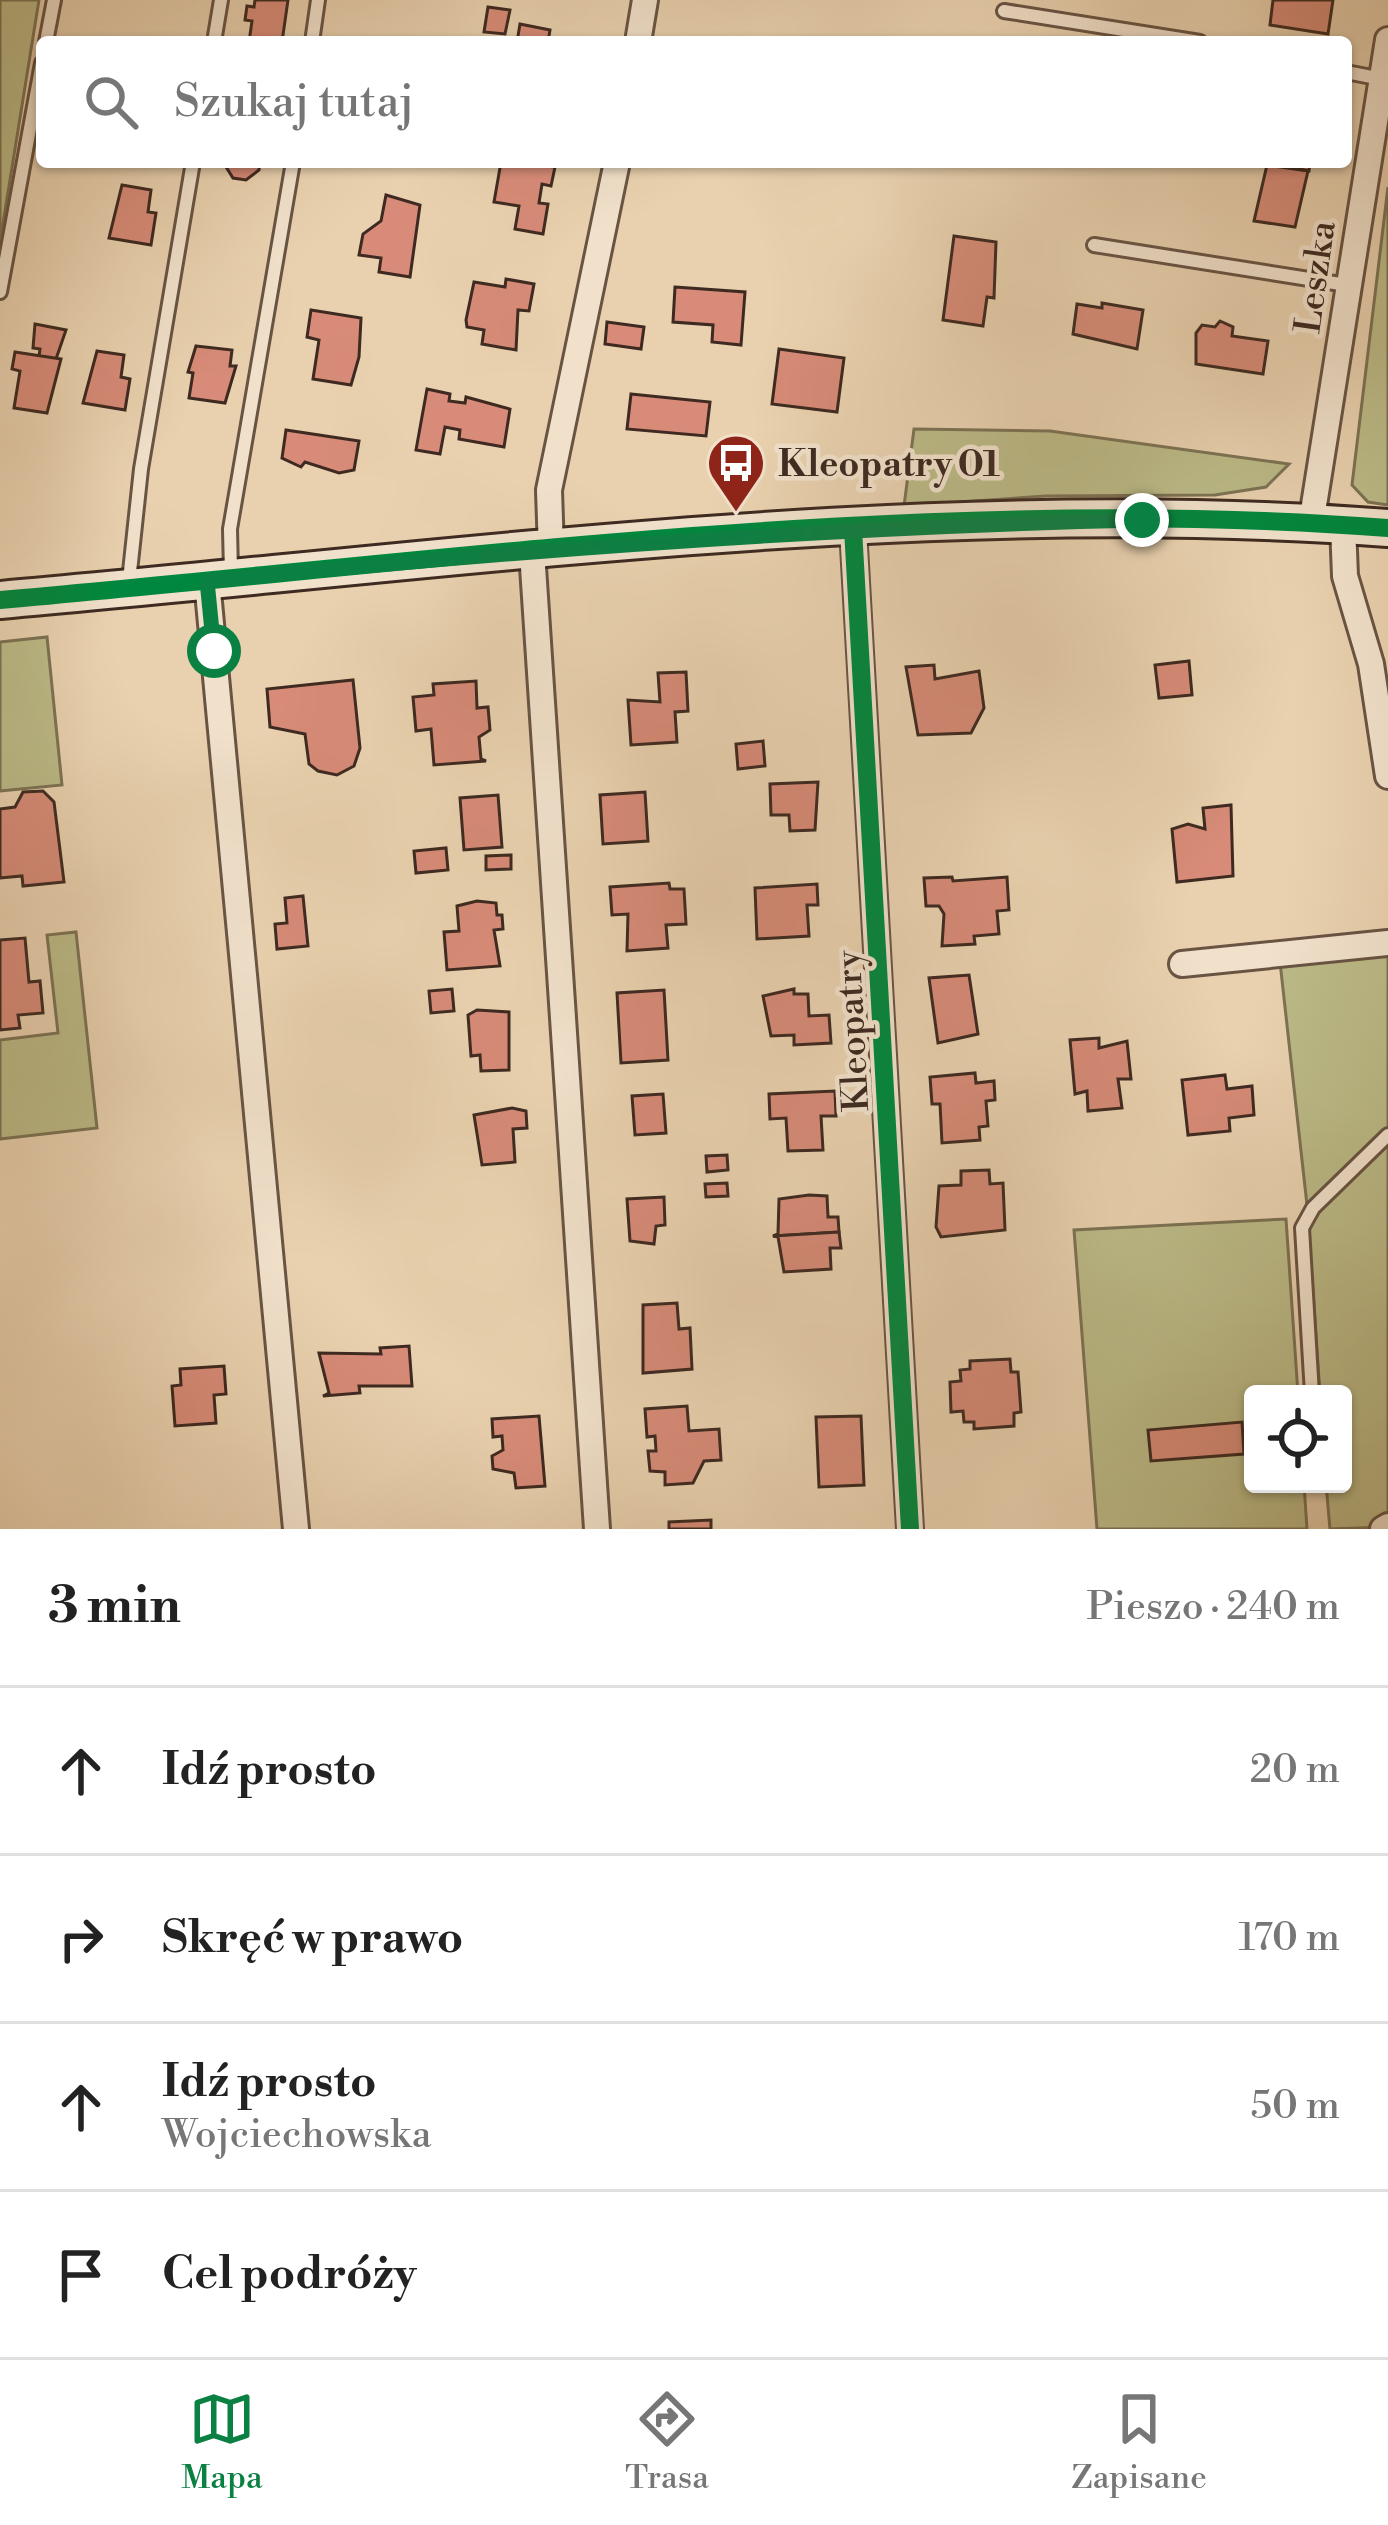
<!DOCTYPE html>
<html lang="pl">
<head>
<meta charset="utf-8">
<style>
	body { margin:0; font-family:"Libre Bodoni",serif; background:#f6f6f6; color:#222 }
	.controls { position:absolute; right:36px; bottom:36px; display:grid; overflow:hidden; border-radius:12px; box-shadow:0 3px 9px #0004 }
	.controls button { width:108px; height:108px; display:grid; place-items:center; padding:0; border:0; border-bottom:3px solid #e0e0e0; background:#fff; color:#222; font:60px sans-serif }
	.stop { position:absolute; width:36px; height:36px; margin:-27px; border:9px solid #0b8043; border-radius:50%; background:#fff }
	.stop.end { background:#0b8043; border-color:#fff; box-shadow:0 3px 12px #0008 }
	.list { margin:0; padding:0; list-style:none }
	h2 { display:flex; justify-content:space-between; align-items:center; height:156px; margin:0; padding:0 48px; font-size:51px }
	h2 small { font-size:39px; font-weight:400; color:#767676 }
	.list li { display:grid; grid-template-columns:78px 1fr auto; gap:36px; align-items:center; box-sizing:border-box; height:168px; padding:0 48px; border-top:3px solid #e0e0e0 }
	.list b { display:block; font-size:45px; white-space:nowrap }
	.list p { margin:0; font-size:39px; white-space:nowrap; color:#767676 }
	.list em { font-size:39px; font-style:normal; color:#767676 }
	.icon { flex:none; width:66px; height:66px; fill:none; stroke:currentColor; stroke-width:2; stroke-linecap:round; stroke-linejoin:round }
	.map { position:relative; flex:none; width:1388px; height:1529px; overflow:hidden }
	.search { position:absolute; background:#fff; box-shadow:0 3px 9px #0004; left:36px; right:36px; top:36px; height:132px; display:flex; align-items:center; gap:30px; box-sizing:border-box; padding:0 42px; border-radius:12px; color:#767676; font-size:45px }
	.sheet { height:828px; background:#fff }
	nav { display:flex; justify-content:space-around; align-items:center; box-sizing:border-box; height:168px; border-top:3px solid #e0e0e0; background:#fff; font-size:33px; color:#767676 }
	nav a { display:grid; justify-items:center; gap:6px }
	nav .on { color:#0b8043 }
	.map>svg:first-child { display:block }
	.green { fill:#bbba87; stroke:#7c7254; stroke-width:3 }
	.building { fill:#d78b78; stroke:#3e2a21; stroke-width:3 }
	.lines { fill:none; stroke-linecap:round; stroke-linejoin:round }
	.lane-casing { stroke:#695444; stroke-width:18 }
	.street-casing { stroke:#695444; stroke-width:30 }
	.secondary-casing { stroke:#3e2a21; stroke-width:42 }
	.lane { stroke:#f1e1cb; stroke-width:12 }
	.street { stroke:#f1e1cb; stroke-width:24 }
	.secondary { stroke:#f1e1cb; stroke-width:36 }
	.cycleway-casing { stroke:#f1e1cb; stroke-width:26 }
	.cycleway { stroke:#00873e; stroke-width:18 }
	.route { stroke:#0b8043; stroke-width:15 }
	.labels { text-anchor:middle; stroke-width:9; stroke-linejoin:round; paint-order:stroke }
	.street-label { font-size:36px; fill:#3e2a21; stroke:#f1e1cb }
	.poi-label { font-size:36px; font-weight:bold; fill:#3e2a21; stroke:#f1e1cb; text-anchor:start }
</style>
</head>
<body>
<div class="map">
<svg width="1388" height="1529" viewBox="0 0 1388 1529">
	<rect width="100%" height="100%" fill="#e9d1af"/>
	<filter id="stains"><feTurbulence type="fractalNoise" baseFrequency=".00167" numOctaves="4"/><feColorMatrix values="0 0 0 0 .2 0 0 0 0 .09 0 0 0 0 .02 0 0 0 .5 -.17"/></filter>
	<radialGradient id="worn" r=".72"><stop offset=".6" stop-color="#630" stop-opacity="0"/><stop offset="1" stop-color="#630" stop-opacity=".3"/></radialGradient>
	<!-- green -->
	<g class="green">
		<polygon points="0,0 39,0 0,242"/>
		<polygon points="1388,187 1388,505 1368,502 1352,485"/>
		<polygon points="914,429 1050,431 1289,464 1266,487 1215,495 1046,496 904,506"/>
		<polygon points="47,637 62,785 0,791 0,642"/>
		<polygon points="76,932 97,1128 0,1139 0,1040 58,1033 47,935"/>
		<polygon points="1388,943 1388,1527 1330,1529 1326,1484 1343,1484 1343,1394 1320,1394 1307,1205 1279,953"/>
		<polygon points="1286,1219 1298,1394 1253,1394 1253,1484 1304,1484 1307,1529 1097,1529 1074,1230"/>
	</g>
	<!-- building -->
	<g class="building">
		<polygon points="255,0 288,0 282,42 249,42 252,21 245,20 247,6 254,7"/>
		<polygon points="1273,0 1333,0 1328,34 1270,25"/>
		<polygon points="488,7 510,10 505,34 484,32"/>
		<polygon points="520,24 550,30 548,42 517,42"/>
		<polygon points="223,162 260,162 259,170 246,180 233,178"/>
		<polygon points="501,162 555,167 551,186 542,184 539,203 548,204 543,234 515,229 519,206 494,202"/>
		<polygon points="1268,162 1310,162 1309,171"/>
		<polygon points="1267,165 1308,171 1295,227 1254,221"/>
		<polygon points="122,185 151,190 148,212 156,213 151,245 109,238"/>
		<polygon points="386,195 420,205 410,277 379,272 381,258 359,255 363,234 381,221"/>
		<polygon points="954,236 996,242 994,298 987,297 983,326 943,320"/>
		<polygon points="506,279 534,284 529,311 518,310 516,350 482,344 484,330 467,327 466,320 474,282 505,287"/>
		<polygon points="675,287 745,292 741,345 712,342 713,325 673,322"/>
		<polygon points="1102,303 1143,310 1137,349 1073,334 1077,304 1102,308"/>
		<polygon points="311,310 361,318 359,357 351,385 313,379 319,340 307,337"/>
		<polygon points="1220,321 1233,327 1232,336 1268,341 1263,374 1196,364 1196,333 1202,325 1215,327"/>
		<polygon points="607,322 644,327 641,349 605,344"/>
		<polygon points="35,324 66,330 56,359 39,356 40,349 33,348"/>
		<polygon points="196,346 232,350 230,366 236,366 225,403 189,398 193,373 188,372"/>
		<polygon points="779,349 844,358 837,412 772,404"/>
		<polygon points="97,351 124,355 121,377 130,379 125,410 83,403"/>
		<polygon points="15,352 61,359 47,413 14,408 20,371 12,369"/>
		<polygon points="427,389 450,394 449,401 465,403 466,397 510,409 504,447 459,439 460,430 445,427 440,454 416,450"/>
		<polygon points="631,394 710,402 706,436 627,429"/>
		<polygon points="286,430 359,441 354,470 339,473 305,462 301,467 282,458"/>
		<polygon points="1189,661 1192,695 1159,698 1155,665"/>
		<polygon points="934,665 935,679 979,671 984,708 971,733 918,735 906,667"/>
		<polygon points="686,672 688,711 675,712 677,742 631,745 628,700 660,702 658,673"/>
		<polygon points="353,680 360,748 354,766 337,775 318,771 309,764 305,734 270,727 267,689"/>
		<polygon points="476,681 477,708 488,707 490,730 479,737 481,759 486,761 434,765 431,729 416,731 413,697 434,695 433,684"/>
		<polygon points="763,741 765,766 738,769 736,744"/>
		<polygon points="818,782 815,830 790,831 789,815 771,815 770,784"/>
		<polygon points="43,791 54,802 64,882 23,886 22,876 0,878 0,809 15,807 23,792"/>
		<polygon points="645,792 648,841 603,844 600,795"/>
		<polygon points="498,795 502,847 464,850 460,798"/>
		<polygon points="1231,805 1233,876 1177,882 1172,829 1188,824 1205,829 1203,808"/>
		<polygon points="446,848 448,870 416,873 414,851"/>
		<polygon points="511,855 511,869 486,870 486,856"/>
		<polygon points="952,877 953,881 1007,877 1009,910 997,911 999,934 974,936 975,944 942,946 944,914 939,906 926,906 924,878"/>
		<polygon points="669,883 670,889 684,889 686,924 666,925 668,948 627,951 628,914 612,915 610,887"/>
		<polygon points="817,884 818,905 807,905 809,936 757,939 755,888"/>
		<polygon points="303,896 308,946 277,949 275,924 287,923 285,898"/>
		<polygon points="477,901 496,903 497,915 502,915 503,929 494,930 500,966 447,970 444,932 459,931 457,906"/>
		<polygon points="25,938 29,982 40,981 43,1013 18,1015 20,1028 0,1030 0,940"/>
		<polygon points="969,975 978,1034 938,1043 929,978"/>
		<polygon points="452,989 454,1011 431,1013 429,991"/>
		<polygon points="794,989 794,994 808,994 809,1016 829,1015 831,1043 794,1045 794,1035 771,1036 763,996"/>
		<polygon points="664,990 668,1060 621,1063 617,993"/>
		<polygon points="477,1010 509,1012 509,1070 481,1071 480,1055 471,1056 468,1015"/>
		<polygon points="1099,1038 1099,1048 1127,1041 1131,1079 1118,1079 1122,1108 1088,1111 1087,1091 1075,1094 1070,1040"/>
		<polygon points="975,1073 976,1083 994,1081 995,1100 986,1101 988,1126 979,1127 980,1140 942,1143 940,1104 932,1104 930,1077"/>
		<polygon points="1225,1075 1227,1089 1252,1086 1254,1115 1229,1118 1230,1131 1188,1135 1182,1080"/>
		<polygon points="835,1091 836,1116 821,1116 823,1150 788,1151 786,1118 770,1119 769,1094"/>
		<polygon points="663,1094 666,1133 635,1135 632,1096"/>
		<polygon points="512,1108 526,1111 527,1128 513,1129 515,1162 482,1165 474,1115"/>
		<polygon points="727,1155 728,1170 707,1172 706,1156"/>
		<polygon points="989,1170 990,1184 1003,1183 1005,1230 941,1237 936,1227 939,1186 961,1185 961,1171"/>
		<polygon points="727,1183 728,1196 706,1197 705,1184"/>
		<polygon points="809,1195 827,1196 828,1217 838,1217 839,1232 773,1236 778,1234 779,1199"/>
		<polygon points="664,1197 665,1225 656,1226 654,1244 630,1241 627,1199"/>
		<polygon points="839,1232 841,1248 830,1248 831,1269 784,1272 778,1237 773,1236"/>
		<polygon points="677,1303 679,1329 690,1328 692,1369 643,1373 643,1305"/>
		<polygon points="409,1346 412,1386 359,1386 360,1393 323,1396 329,1393 319,1353 381,1354 380,1348"/>
		<polygon points="1010,1359 1011,1372 1018,1372 1021,1412 1014,1413 1014,1426 974,1429 974,1422 964,1422 963,1411 951,1412 950,1382 961,1381 960,1370 970,1369 970,1361"/>
		<polygon points="224,1366 226,1394 214,1395 216,1423 175,1426 172,1386 181,1385 180,1369"/>
		<polygon points="687,1406 689,1431 719,1429 721,1460 704,1461 693,1483 665,1485 665,1472 650,1471 648,1451 656,1451 655,1436 647,1437 645,1409"/>
		<polygon points="539,1416 545,1486 516,1488 514,1473 493,1469 492,1456 503,1450 502,1436 493,1437 492,1419"/>
		<polygon points="861,1416 864,1485 819,1487 816,1417"/>
		<polygon points="1242,1422 1244,1454 1151,1461 1148,1430"/>
		<polygon points="711,1520 711,1529 669,1529 669,1522"/>
	</g>
	<g class="lines">
		<defs>
			<g id="lane">
				<polyline points="1004,11 1200,42"/>
				<polyline points="46,42 54,0"/>
				<polyline points="214,42 221,0"/>
				<polyline points="312,42 318,0"/>
				<polyline points="1346,72 1382,79"/>
				<polyline points="1094,245 1347,285"/>
				<polyline points="0,292 42,63"/>
				<polyline points="231,572 230,529 293,162"/>
				<polyline points="129,581 141,469 193,162"/>
				<polyline points="1312,1394 1302,1228 1313,1208 1388,1135"/>
			</g>
			<g id="street">
				<polyline points="638,42 645,0"/>
				<polyline points="1311,524 1388,40"/>
				<polyline points="1343,525 1345,576 1371,664 1388,776"/>
				<polyline points="853,529 910,1529"/>
				<polyline points="551,551 549,490 617,162"/>
				<polyline points="532,552 597,1529"/>
				<polyline points="207,581 296,1529"/>
				<polyline points="1182,964 1388,943"/>
				<polyline points="1383,1529 1388,1526"/>
			</g>
			<path id="secondary" d="M0,600C455,560 932,493 1388,528"/>
		</defs>
		<!-- lane casing -->
		<use href="#lane" class="lane-casing"/>
		<!-- street casing -->
		<use href="#street" class="street-casing"/>
		<!-- secondary casing -->
		<use href="#secondary" class="secondary-casing"/>
		<!-- lane -->
		<use href="#lane" class="lane"/>
		<!-- street -->
		<use href="#street" class="street"/>
		<!-- secondary -->
		<use href="#secondary" class="secondary"/>
		<defs>
			<g id="cycleway">
				<polyline points="853,529 910,1529"/>
				<path d="M0,600C455,560 932,493 1388,528"/>
			</g>
		</defs>
		<!-- cycleway casing -->
		<use href="#cycleway" class="cycleway-casing"/>
		<!-- cycleway -->
		<use href="#cycleway" class="cycleway"/>
	</g>
	<g class="lines">
		<!-- route -->
		<path class="route" d="M214,651L207,581C518,550 829,527 1142,520"/>
	</g>
	<!-- icons -->
	<defs>
		<symbol id="bus-pin" viewBox="-11 -11 22 30"><path d="M0 17L-7.5 6A9.5 9.5 0 1 1 7.5 6Z" fill="#8f2418" stroke="#f1e1cb"/><path d="M-5-6H5V4H4V6H2V4H-2V6H-4V4H-5ZM-3.5-4V0h7V-4ZM-3.5 1.2v1.5H-2V1.2ZM2 1.2v1.5H3.5V1.2Z" fill="#fff"/></symbol>
	</defs>
	<g fill-rule="evenodd">
		<use href="#bus-pin" x="703" y="430" width="66" height="90"/>
	</g>
	<g class="labels">
		<!-- street labels -->
		<g class="street-label">
			<text transform="translate(1314 277) rotate(-82)" y="13">Leszka</text>
			<text transform="translate(851 1031) rotate(-93)" y="13">Kleopatry</text>
		</g>
		<!-- poi labels -->
		<g class="poi-label">
			<text x="778" y="476">Kleopatry 01</text>
		</g>
	</g>
	<rect width="100%" height="100%" filter="url(#stains)"/>
	<rect width="100%" height="100%" fill="url(#worn)"/>
</svg>
<div class="controls">
<button><svg class="icon" aria-label="locate" viewBox="0 0 24 24"><circle cx="12" cy="12" r="6"/><path d="M12 2v4M12 18v4M2 12h4M18 12h4"/></svg></button>
</div>
<div class="stop" style="left:214px;top:651px"></div>
<div class="stop end" style="left:1142px;top:520px"></div>
<div class="search"><svg class="icon" aria-label="search" viewBox="0 0 24 24"><circle cx="10" cy="10" r="6"/><path d="M15 15l6 6"/></svg>Szukaj tutaj</div>
</div>
<section class="sheet">
<h2>3 min<small>Pieszo · 240 m</small></h2>
<ul class="list">
<li><svg class="icon" aria-label="ahead" viewBox="0 0 24 24"><path d="M12 20V5M6 11l6-6 6 6"/></svg><div><b>Idź prosto</b></div><em>20 m</em></li>
<li><svg class="icon" aria-label="right" viewBox="0 0 24 24"><path d="M7 20v-9h11M14 6l5 5-5 5"/></svg><div><b>Skręć w prawo</b></div><em>170 m</em></li>
<li><svg class="icon" aria-label="ahead" viewBox="0 0 24 24"><path d="M12 20V5M6 11l6-6 6 6"/></svg><div><b>Idź prosto</b><p>Wojciechowska</p></div><em>50 m</em></li>
<li><svg class="icon" aria-label="arrive" viewBox="0 0 24 24"><path d="M6 21V4h12l-3 4 3 4H6"/></svg><div><b>Cel podróży</b></div></li>
</ul>
</section>
<nav>
<a class="on"><svg class="icon" aria-label="map" viewBox="0 0 24 24"><path d="M3 6l6-2 6 2 6-2v14l-6 2-6-2-6 2zM9 4v14M15 6v14"/></svg>Mapa</a>
<a><svg class="icon" aria-label="directions" viewBox="0 0 24 24"><path d="M12 3l9 9-9 9-9-9zM9 14v-3h6M13 9l2 2-2 2"/></svg>Trasa</a>
<a><svg class="icon" aria-label="saved" viewBox="0 0 24 24"><path d="M7 4h10v16l-5-4-5 4z"/></svg>Zapisane</a>
</nav>
</body>
</html>
